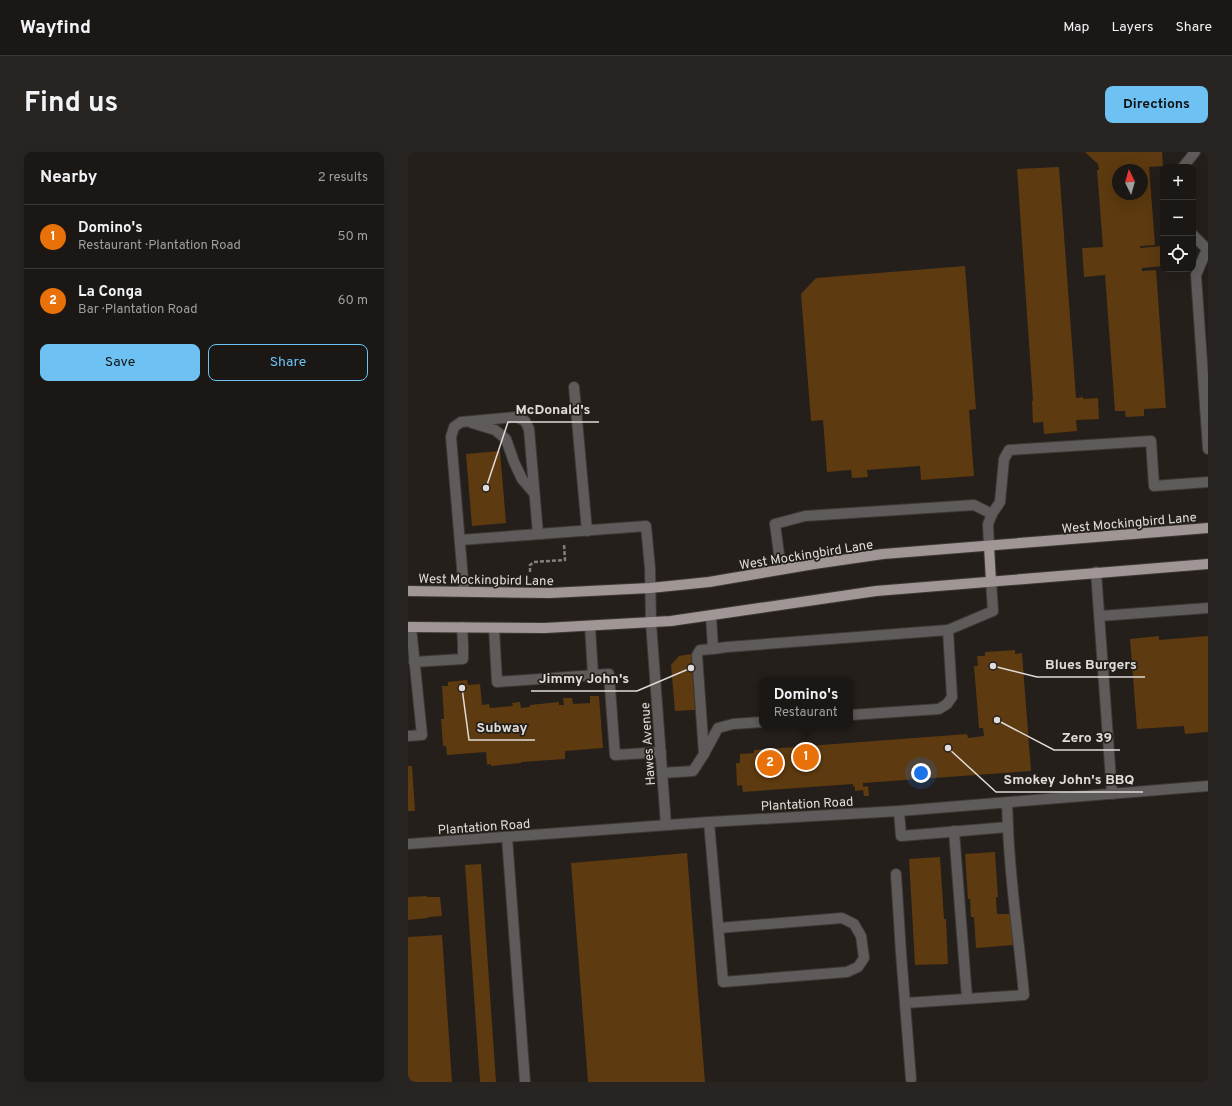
<!DOCTYPE html>
<html lang="en">
<head>
<meta charset="utf-8">
<style>
	body { margin:0; font-family:Overpass,sans-serif; background:#282422; color:#f1f3f6 }
	.controls { position:absolute; right:12px; top:12px; display:grid; overflow:hidden; border-radius:8px; box-shadow:0 4px 16px #0002 }
	.controls button { width:36px; height:36px; display:grid; place-items:center; padding:0; border:0; border-bottom:1px solid #393634; background:#1b1714; color:#f1f3f6; font:20px sans-serif }
	.compass { position:absolute; left:704px; top:12px; width:36px; height:36px; border-radius:50%; background:#1b1714; box-shadow:0 4px 16px #0002; rotate:355deg }
	.you { position:absolute; left:513px; top:621px; width:14px; height:14px; margin:-10px; border:3px solid #fff; border-radius:50%; background:#1a73e8; box-shadow:0 0 0 6px #1a73e833 }
	.badge { display:grid; place-items:center; width:26px; height:26px; border-radius:50%; background:#6dc2f3; color:#fff; font-size:13px; font-weight:700 }
	.pin { position:absolute; translate:-50% -50%; border:2px solid #fff; box-shadow:0 1px 4px #0006 }
	.popup { position:absolute; left:351px; top:525px; width:94px; height:52px; box-sizing:border-box; display:grid; place-content:center; border-radius:8px; background:#1b1714; filter:drop-shadow(0 1px 3px #0005); font-size:13px; white-space:nowrap; color:#a09fa0 }
	.popup b { font-size:15px; color:#f1f3f6 }
	.popup::after { content:''; position:absolute; left:50%; top:100%; margin-left:-8px; border:8px solid transparent; border-top-color:#1b1714 }
	.list { margin:0; padding:0; list-style:none }
	h2 { display:flex; justify-content:space-between; align-items:center; height:52px; margin:0; padding:0 16px; font-size:17px }
	h2 small { font-size:13px; font-weight:400; color:#a09fa0 }
	.list li { display:grid; grid-template-columns:26px 1fr auto; gap:12px; align-items:center; box-sizing:border-box; height:64px; padding:0 16px; border-top:1px solid #393634 }
	.list b { display:block; font-size:15px; white-space:nowrap }
	.list p { margin:0; font-size:13px; white-space:nowrap; color:#a09fa0 }
	.list em { font-size:13px; font-style:normal; color:#a09fa0 }
	.actions { display:flex; gap:8px; padding:12px 16px }
	.actions a { flex:1; padding:9px 0; border:1px solid #6dc2f3; border-radius:8px; text-align:center; font-size:14px; color:#6dc2f3 }
	.actions .main { background:#6dc2f3; color:#111 }
	.icon { flex:none; width:22px; height:22px; fill:none; stroke:currentColor; stroke-width:2; stroke-linecap:round; stroke-linejoin:round }
	.map { position:relative; flex:none; width:800px; height:930px; overflow:hidden; border-radius:8px }
	header { display:flex; align-items:center; gap:24px; box-sizing:border-box; height:56px; padding:0 20px; background:#1b1714; border-bottom:1px solid #393634 }
	header strong { font-size:19px }
	nav { display:flex; gap:22px; margin-inline-start:auto; font-size:14px }
	.intro { display:flex; align-items:center; justify-content:space-between; box-sizing:border-box; height:96px; padding:0 24px }
	h1 { margin:0; font-size:28px }
	.button { padding:10px 18px; border-radius:8px; background:#6dc2f3; color:#111; font-size:14px; font-weight:700 }
	main { display:flex; gap:24px; padding:0 24px }
	aside { flex:1; background:#1b1714; border-radius:8px; box-shadow:0 4px 16px #0002 }
	.map>svg:first-child { display:block }
	.building { fill:#5d3a0f; fill-rule:evenodd }
	.lines { fill:none; stroke-linecap:round; stroke-linejoin:round }
	.minor-casing { stroke:#3e3935; stroke-width:12 }
	.major-casing { stroke:#3e3935; stroke-width:12 }
	.path { stroke:#847f7b; stroke-width:2.5; stroke-dasharray:4 2; stroke-linecap:butt }
	.minor { stroke:#5f5b5a; stroke-width:10 }
	.major { stroke:#9f9695; stroke-width:10 }
	.labels { text-anchor:middle; stroke-width:3.5; stroke-linejoin:round; paint-order:stroke }
	.street-label { font-size:13px; fill:#e0dcd9; stroke:#241f1a }
	.leader { fill:none; stroke:#e0dcd9; stroke-width:1.5 }
	.callout-dot { fill:#e0dcd9; stroke:#241f1a; stroke-width:1.5 }
	.callout-label { font-size:14px; text-anchor:middle; font-weight:bold; fill:#e0dcd9; stroke:#241f1a; stroke-width:3.5; stroke-linejoin:round; paint-order:stroke }
</style>
</head>
<body>
<header>
<strong>Wayfind</strong>
<nav><a>Map</a><a>Layers</a><a>Share</a></nav>
</header>
<div class="intro"><h1>Find us</h1><a class="button">Directions</a></div>
<main>
<aside>
<h2>Nearby<small>2 results</small></h2>
<ul class="list">
<li><span class="badge" style="background:#e8710a">1</span><div><b>Domino's</b><p>Restaurant · Plantation Road</p></div><em>50 m</em></li>
<li><span class="badge" style="background:#e8710a">2</span><div><b>La Conga</b><p>Bar · Plantation Road</p></div><em>60 m</em></li>
</ul>
<div class="actions"><a class="main">Save</a><a>Share</a></div>
</aside>
<div class="map">
<svg width="800" height="930" viewBox="0 0 800 930">
	<rect width="100%" height="100%" fill="#241f1a"/>
	<!-- building -->
	<g class="building">
		<path d="M677,0H754L755,14L741,15L747,93L732,94V96L755,94V114L734,116V119L748,118L758,256L736,257V264L718,265L717,259H707L697,123L676,125L674,96L695,95L689,18H691L690,12ZM710,18H734V42H710Z"/>
		<polygon points="651,15 668,246 675,245 675,247 690,246 691,267 668,268 669,279 636,282 635,270 625,271 624,249 625,249 609,17"/>
		<polygon points="557,114 568,257 561,258 566,324 513,328 512,314 459,318 460,325 444,326 443,318 419,320 415,268 403,269 393,142 408,126"/>
		<polygon points="92,299 98,371 64,374 58,302"/>
		<polygon points="751,484 751,488 800,484 800,580 777,582 776,574 729,577 722,487"/>
		<polygon points="607,498 607,502 614,501 623,619 455,631 455,635 460,634 461,644 456,644 455,638 447,639 447,634 445,635 445,632 335,640 334,633 329,634 328,611 332,611 332,602 346,601 346,598 559,582 560,586 576,584 575,576 571,576 566,514 570,514 569,504 577,504 577,500"/>
		<polygon points="283,502 287,558 267,559 263,513 271,504"/>
		<polygon points="59,528 60,533 72,532 74,553 81,552 82,556 105,554 104,551 112,550 113,556 122,555 122,553 151,550 151,553 156,553 155,546 164,546 165,552 182,551 182,544 191,544 195,596 157,599 157,607 113,610 113,611 83,614 83,612 79,613 78,600 39,603 38,594 35,594 33,567 36,567 34,534 40,534 40,530"/>
		<polygon points="0,614 4,614 7,659 0,659"/>
		<polygon points="587,700 590,745 588,745 589,762 603,762 605,793 568,796 566,765 563,765 562,747 560,747 557,702"/>
		<polygon points="279,701 297,930 180,930 163,711"/>
		<polygon points="532,705 536,767 538,767 540,812 507,813 501,707"/>
		<polygon points="73,712 88,930 72,930 57,713"/>
		<polygon points="19,744 19,745 32,745 34,764 20,765 20,766 0,768 0,745"/>
		<polygon points="34,783 44,930 0,930 0,785"/>
	</g>
	<g class="lines">
		<defs>
			<g id="minor">
				<polyline points="775,15 787,0"/>
				<polyline points="785,83 799,97 788,123 800,297"/>
				<polyline points="166,235 179,379"/>
				<polyline points="64,271 87,278 98,287 106,310 114,327 126,341"/>
				<polyline points="52,388 238,374 242,416 243,471 258,673"/>
				<polyline points="581,394 580,372 584,362 592,350 596,307 601,298 743,289 746,334 800,330"/>
				<polyline points="373,417 367,372 397,364 566,353 584,362"/>
				<polyline points="688,420 704,642"/>
				<polyline points="56,439 43,285 46,275 53,270 108,265 117,269 121,277 130,382"/>
				<polyline points="303,464 305,497 319,495 540,478"/>
				<polyline points="692,464 800,456"/>
				<polyline points="182,474 185,523"/>
				<polyline points="86,476 89,530 201,522 207,603 253,600"/>
				<polyline points="6,510 55,507 55,492 54,475"/>
				<polyline points="442,563 531,557 539,552 544,545 540,478 585,459 583,429"/>
				<polyline points="0,584 14,583 3,475"/>
				<polyline points="296,602 289,503 292,498 305,497"/>
				<polyline points="254,621 285,619 296,602 310,576 325,572 354,570"/>
				<polyline points="599,651 600,675"/>
				<path d="M491,659L493,684L600,675C602,731 611,787 616,843L497,851"/>
				<polyline points="301,670 315,830 439,820 450,815 456,806 453,784 446,772 434,766 311,776"/>
				<polyline points="546,679 559,846"/>
				<polyline points="99,685 117,930"/>
				<polyline points="0,692 301,670 491,659 800,634"/>
				<polyline points="488,722 493,801 503,927"/>
			</g>
			<g id="major">
				<polyline points="581,394 583,429"/>
				<polyline points="0,439 142,441 242,436 301,430 406,412 475,402 800,376"/>
				<polyline points="0,475 137,476 263,469 468,439 800,412"/>
			</g>
		</defs>
		<!-- minor casing -->
		<use href="#minor" class="minor-casing"/>
		<!-- major casing -->
		<use href="#major" class="major-casing"/>
		<!-- path -->
		<polyline class="path" points="122,420 122,413 126,410 157,408 156,392"/>
		<!-- minor -->
		<use href="#minor" class="minor"/>
		<!-- major -->
		<use href="#major" class="major"/>
	</g>
	<g class="labels">
		<!-- street labels -->
		<g class="street-label">
			<text transform="translate(721 370) rotate(-5)" y="5">West Mockingbird Lane</text>
			<text transform="translate(398 402) rotate(-9)" y="5">West Mockingbird Lane</text>
			<text transform="translate(78 427) rotate(1)" y="5">West Mockingbird Lane</text>
			<text transform="translate(239 592) rotate(-94)" y="5">Hawes Avenue</text>
			<text transform="translate(399 651) rotate(-3)" y="5">Plantation Road</text>
			<text transform="translate(76 674) rotate(-4)" y="5">Plantation Road</text>
		</g>
	</g>
	<!-- callouts -->
	<path class="leader" d="M78 336L100 270H191M585 514L629 525H737M283 516L229 539H123M54 536L61 588H127M589 568L646 598H712M540 596L588 640H735"/>
	<g class="callout-dot">
		<circle cx="78" cy="336" r="4"/>
		<circle cx="585" cy="514" r="4"/>
		<circle cx="283" cy="516" r="4"/>
		<circle cx="54" cy="536" r="4"/>
		<circle cx="589" cy="568" r="4"/>
		<circle cx="540" cy="596" r="4"/>
	</g>
	<g class="callout-label">
		<text x="145" y="262">McDonald's</text>
		<text x="683" y="517">Blues Burgers</text>
		<text x="176" y="531">Jimmy John's</text>
		<text x="94" y="580">Subway</text>
		<text x="679" y="590">Zero 39</text>
		<text x="661" y="632">Smokey John's BBQ</text>
	</g>
</svg>
<div class="controls">
<button>+</button>
<button>−</button>
<button><svg class="icon" aria-label="locate" viewBox="0 0 24 24"><circle cx="12" cy="12" r="6"/><path d="M12 2v4M12 18v4M2 12h4M18 12h4"/></svg></button>
</div>
<svg class="compass" viewBox="-18 -18 36 36"><path d="M0-13l5 13h-10z" fill="#e53935"/><path d="M0 13l5-13h-10z" fill="#a09fa0"/></svg>
<div class="you"></div>
<div class="pin badge" style="left:398px;top:605px;background:#e8710a">1</div>
<div class="popup"><b>Domino's</b>Restaurant</div>
<div class="pin badge" style="left:362px;top:611px;background:#e8710a">2</div>
</div>
</main>
</body>
</html>
